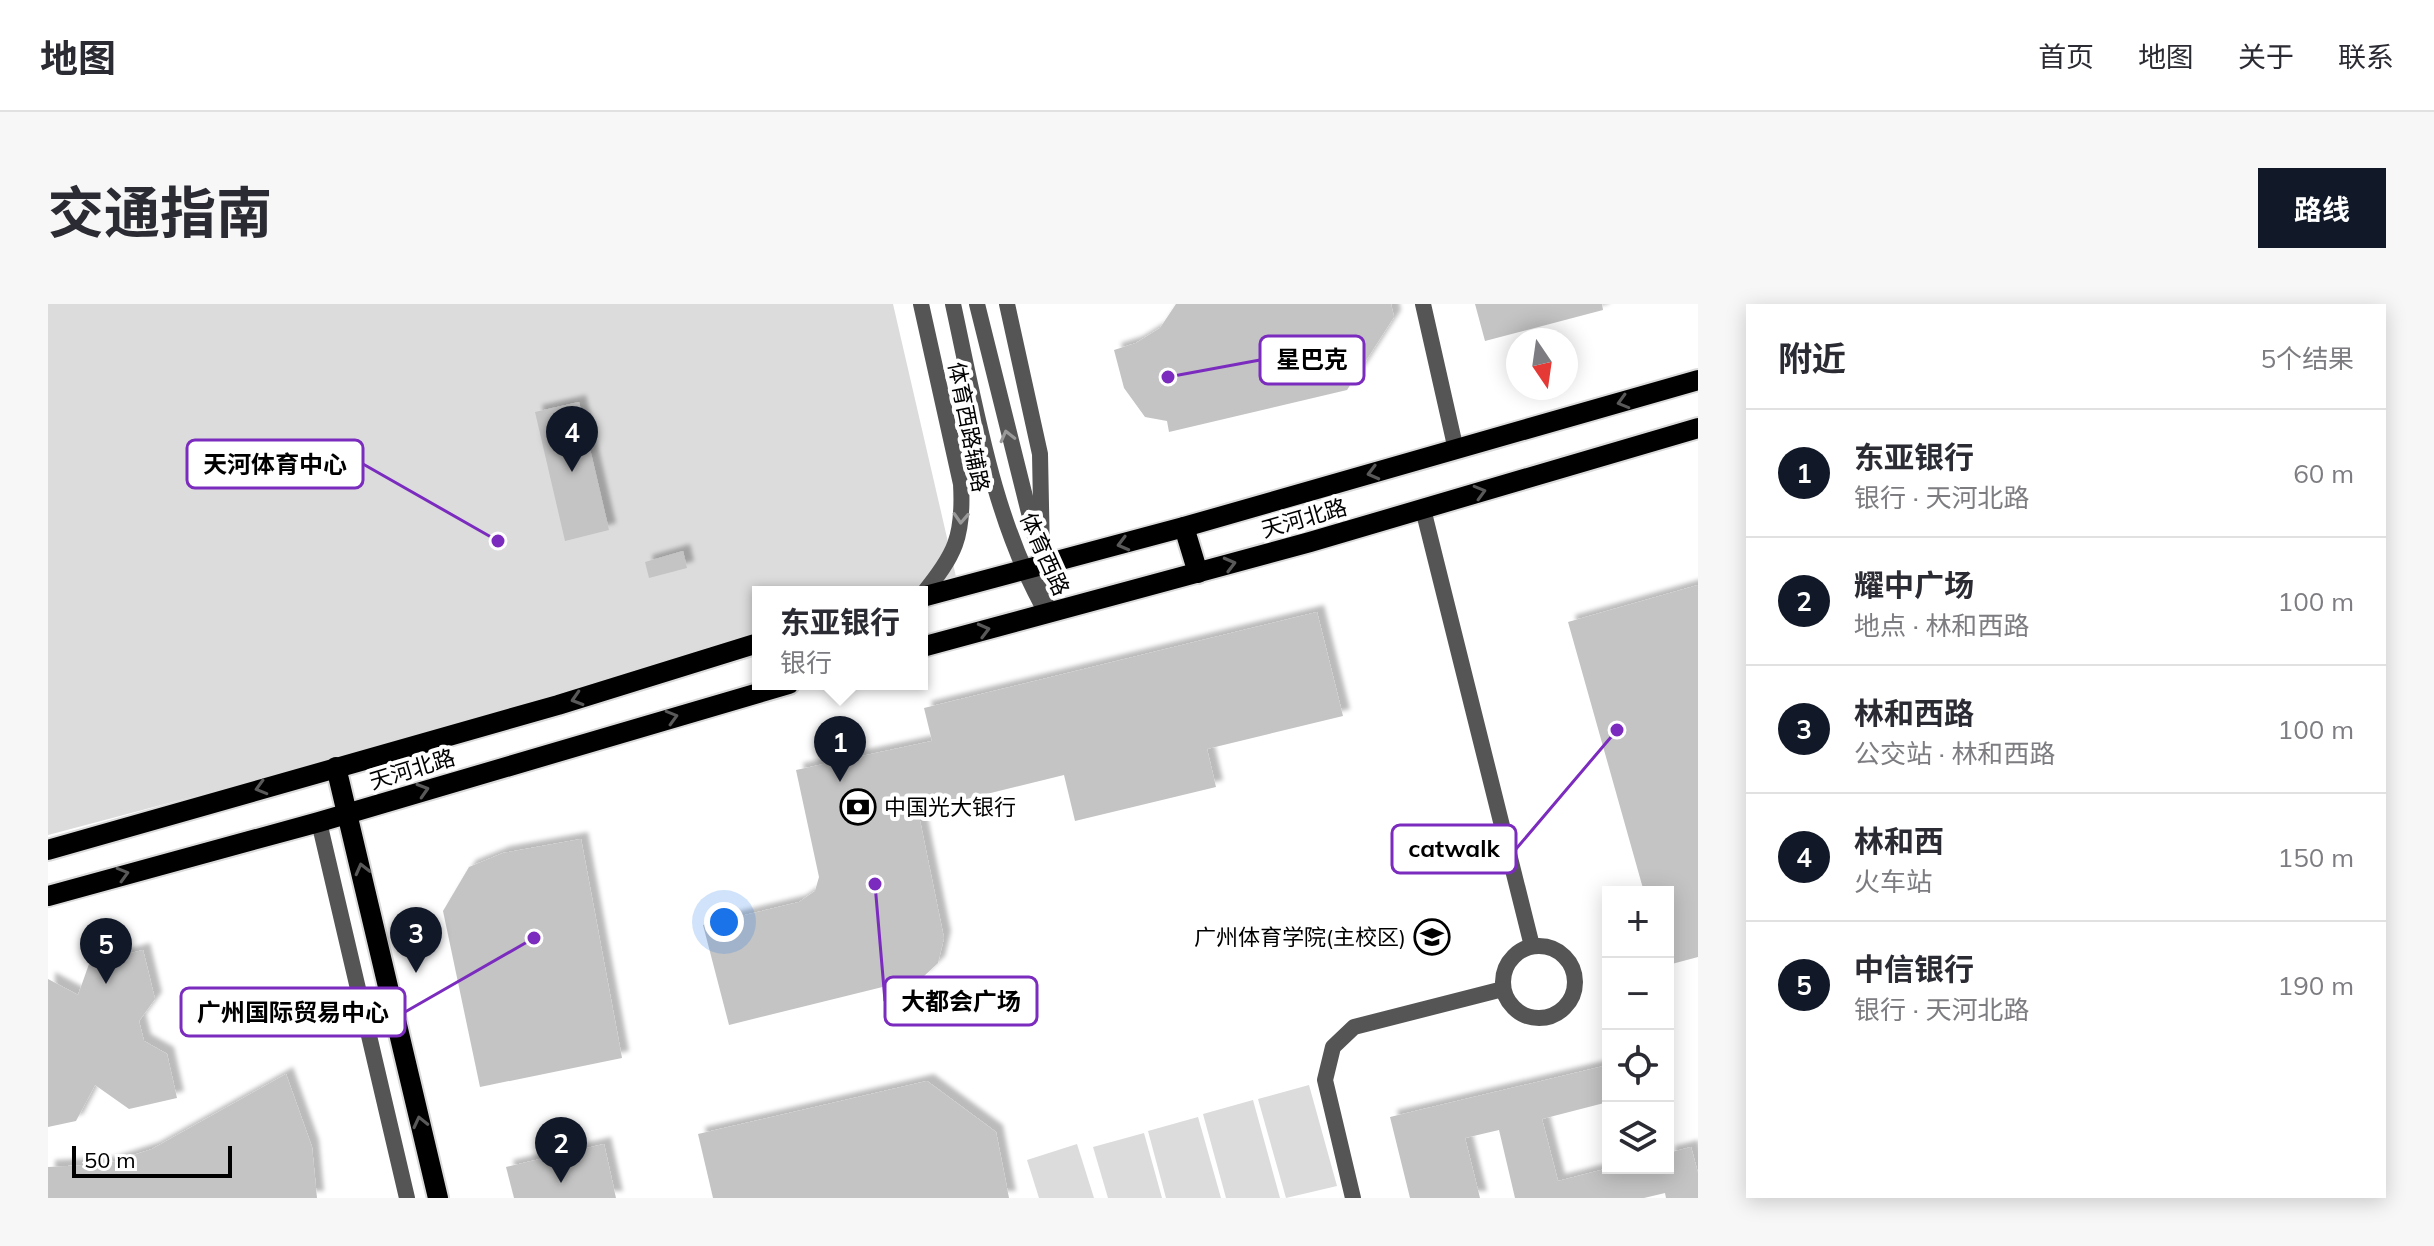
<!DOCTYPE html>
<html lang="zh">
<head>
<meta charset="utf-8">
<style>
	body { margin:0; font-family:Mulish,"Noto Sans SC",sans-serif; background:#f7f7f7; color:#2b2b33 }
	.controls { position:absolute; right:24px; bottom:24px; display:grid; overflow:hidden; border-radius:0px; box-shadow:0 4px 20px #0003 }
	.controls button { width:72px; height:72px; display:grid; place-items:center; padding:0; border:0; border-bottom:2px solid #e1e1e2; background:#fff; color:#2b2b33; font:40px sans-serif }
	.compass { position:absolute; left:1458px; top:24px; width:72px; height:72px; border-radius:50%; background:#fff; box-shadow:0 4px 20px #0003; rotate:167deg }
	.scale { position:absolute; left:24px; bottom:20px; width:160px; box-sizing:border-box; padding-left:8px; border:4px solid #000; border-top:0; font-size:22px; line-height:28px; white-space:nowrap; color:#000; -webkit-text-stroke:6px #fff; paint-order:stroke }
	.you { position:absolute; left:676px; top:618px; width:28px; height:28px; margin:-20px; border:6px solid #fff; border-radius:50%; background:#1a73e8; box-shadow:0 0 0 12px #1a73e833 }
	.badge { display:grid; place-items:center; width:52px; height:52px; border-radius:50%; background:#111827; color:#fff; font-size:26px; font-weight:700 }
	.pin { position:absolute; translate:-50% -66px; filter:drop-shadow(0 2px 4px #0008) }
	.pin::after { content:''; position:absolute; top:42px; width:28px; height:24px; background:inherit; clip-path:polygon(0 0,100% 0,50% 100%) }
	.popup { position:absolute; left:704px; top:282px; width:176px; height:104px; box-sizing:border-box; display:grid; place-content:center; border-radius:0px; background:#fff; filter:drop-shadow(0 2px 6px #0005); font-size:26px; white-space:nowrap; color:#7c7c81 }
	.popup b { font-size:30px; color:#2b2b33 }
	.popup::after { content:''; position:absolute; left:50%; top:100%; margin-left:-16px; border:16px solid transparent; border-top-color:#fff }
	.list { margin:0; padding:0; list-style:none }
	h2 { display:flex; justify-content:space-between; align-items:center; height:104px; margin:0; padding:0 32px; font-size:34px }
	h2 small { font-size:26px; font-weight:400; color:#7c7c81 }
	.list li { display:grid; grid-template-columns:52px 1fr auto; gap:24px; align-items:center; box-sizing:border-box; height:128px; padding:0 32px; border-top:2px solid #e1e1e2 }
	.list b { display:block; font-size:30px; white-space:nowrap }
	.list p { margin:0; font-size:26px; white-space:nowrap; color:#7c7c81 }
	.list em { font-size:26px; font-style:normal; color:#7c7c81 }
	.icon { flex:none; width:44px; height:44px; fill:none; stroke:currentColor; stroke-width:2; stroke-linecap:round; stroke-linejoin:round }
	.map { position:relative; flex:none; width:1650px; height:894px; overflow:hidden; border-radius:0px }
	header { display:flex; align-items:center; gap:48px; box-sizing:border-box; height:112px; padding:0 40px; background:#fff; border-bottom:2px solid #e1e1e2 }
	header strong { font-size:38px }
	nav { display:flex; gap:44px; margin-inline-start:auto; font-size:28px }
	.intro { display:flex; align-items:center; justify-content:space-between; box-sizing:border-box; height:192px; padding:0 48px }
	h1 { margin:0; font-size:56px }
	.button { padding:20px 36px; border-radius:0px; background:#111827; color:#fff; font-size:28px; font-weight:700 }
	main { display:flex; gap:48px; padding:0 48px }
	aside { flex:1; background:#fff; border-radius:0px; box-shadow:0 4px 20px #0003 }
	.map>svg:first-child { display:block }
	.garden { fill:#dcdcdc }
	.building { fill:#c4c4c4; filter:url(#shadow) }
	.lines { fill:none; stroke-linecap:round; stroke-linejoin:round }
	.primary-casing { stroke:#dbdbdb; stroke-width:24 }
	.minor { stroke:#555; stroke-width:16 }
	.tertiary { stroke:#555; stroke-width:16 }
	.primary { stroke:#000; stroke-width:20 }
	.oneway { stroke:#595959 }
	.oneway2 { stroke:#999 }
	.labels { text-anchor:middle; stroke-width:8; stroke-linejoin:round; paint-order:stroke }
	.street-label { font-size:22px; fill:#000; stroke:#fff }
	.poi-label { font-size:22px; fill:#000; stroke:#fff; text-anchor:start }
	.leader { fill:none; stroke:#7b2cbf; stroke-width:3 }
	.callout-dot { fill:#7b2cbf; stroke:#fff; stroke-width:3 }
	.callout { fill:#fff; stroke:#7b2cbf; stroke-width:3 }
	.callout-label { font-size:24px; text-anchor:middle; font-weight:bold; fill:#000 }
</style>
</head>
<body>
<header>
<strong>地图</strong>
<nav><a>首页</a><a>地图</a><a>关于</a><a>联系</a></nav>
</header>
<div class="intro"><h1>交通指南</h1><a class="button">路线</a></div>
<main>
<div class="map">
<svg width="1650" height="894" viewBox="0 0 1650 894">
	<defs>
		<filter id="shadow"><feDropShadow dx="7" dy="-7" stdDeviation="2" flood-color="#0004"/></filter>
	</defs>
	<rect width="100%" height="100%" fill="#fff"/>
	<!-- garden -->
	<g class="garden">
		<polygon points="0,0 845,0 912,290 710,288 710,343 0,531"/>
		<polygon points="1261,781 1289,882 1238,894 1210,795"/>
		<polygon points="1205,796 1232,894 1178,894 1155,810"/>
		<polygon points="1150,813 1173,894 1118,894 1100,827"/>
		<polygon points="1096,829 1114,894 1060,894 1045,843"/>
		<polygon points="1029,840 1046,894 991,894 979,856"/>
	</g>
	<!-- building -->
	<g class="building">
		<polygon points="1128,0 1343,0 1346,13 1299,86 1121,128 1119,117 1097,113 1076,84 1066,46 1088,39 1112,24"/>
		<polygon points="1427,0 1554,0 1555,6 1437,37"/>
		<polygon points="531,98 561,226 517,237 487,108"/>
		<polygon points="635,247 639,264 601,274 597,258"/>
		<polygon points="1650,281 1650,653 1620,661 1620,588 1596,588 1520,318"/>
		<polygon points="1269,308 1295,412 1159,445 1168,483 1027,517 1016,471 870,507 896,634 890,659 875,673 681,721 655,621 751,598 767,587 771,573 748,466 884,437 876,404"/>
		<polygon points="533,535 574,754 432,783 395,607 421,563 455,549"/>
		<polygon points="95,646 107,695 91,717 96,737 119,750 129,794 81,805 47,781 28,817 0,823 0,675 30,691 41,660"/>
		<polygon points="1560,761 1560,798 1494,815 1510,877 1561,864 1620,864 1620,849 1643,843 1650,869 1650,894 1618,894 1617,889 1596,894 1467,894 1451,826 1417,834 1432,894 1362,894 1342,813"/>
		<polygon points="238,770 264,843 269,894 0,894 0,863 58,860 104,845"/>
		<polygon points="879,777 948,828 961,894 665,894 650,830"/>
		<polygon points="556,840 568,894 466,894 458,863"/>
	</g>
	<g class="lines">
		<defs>
			<g id="primary">
				<polyline points="1136,223 1150,269"/>
				<polyline points="874,293 1136,223 1650,76"/>
				<polyline points="874,343 1262,238 1650,124"/>
				<polyline points="288,463 390,894"/>
				<polyline points="0,546 510,401 710,339"/>
				<polyline points="0,592 271,518 741,380"/>
			</g>
		</defs>
		<!-- primary casing -->
		<use href="#primary" class="primary-casing"/>
		<!-- minor -->
		<g class="minor">
			<path d="M873,0L913,180C916,233 907,251 874,291"/>
			<polyline points="959,0 992,150 994,252"/>
			<polyline points="1375,0 1408,146"/>
			<polyline points="1375,205 1484,642"/>
			<circle cx="1491" cy="678" r="36"/>
			<polyline points="1305,894 1277,776 1285,743 1306,723 1455,685"/>
		</g>
		<!-- tertiary -->
		<g class="tertiary">
			<path d="M905,0C928,105 945,216 999,310"/>
			<polyline points="929,0 994,261 998,304"/>
			<polyline points="271,518 359,894"/>
		</g>
		<!-- primary -->
		<use href="#primary" class="primary"/>
	</g>
	<!-- one-way arrows -->
	<defs><path id="oneway-chevron" d="M-2-3.5L2.5 0L-2 3.5" fill="none" stroke-width="1.6" stroke-linecap="round" stroke-linejoin="round" transform="scale(2)"/></defs>
	<g class="oneway">
		<use href="#oneway-chevron" transform="translate(1575 98) rotate(164)"/>
		<use href="#oneway-chevron" transform="translate(1325 169) rotate(165)"/>
		<use href="#oneway-chevron" transform="translate(1432 188) rotate(-16)"/>
		<use href="#oneway-chevron" transform="translate(1075 240) rotate(165)"/>
		<use href="#oneway-chevron" transform="translate(1182 260) rotate(-15)"/>
		<use href="#oneway-chevron" transform="translate(936 326) rotate(-15)"/>
		<use href="#oneway-chevron" transform="translate(529 395) rotate(163)"/>
		<use href="#oneway-chevron" transform="translate(624 413) rotate(-16)"/>
		<use href="#oneway-chevron" transform="translate(213 484) rotate(164)"/>
		<use href="#oneway-chevron" transform="translate(375 486) rotate(-17)"/>
		<use href="#oneway-chevron" transform="translate(314 565) rotate(-104)"/>
		<use href="#oneway-chevron" transform="translate(75 570) rotate(-16)"/>
		<use href="#oneway-chevron" transform="translate(372 818) rotate(-103)"/>
	</g>
	<g class="oneway2">
		<use href="#oneway-chevron" transform="translate(959 132) rotate(-104)"/>
		<use href="#oneway-chevron" transform="translate(913 214) rotate(93)"/>
	</g>
	<!-- icons -->
	<defs>
		<symbol id="bank-ring" viewBox="-11 -11 22 22"><circle r="9.5" fill="#fff" stroke="#000" stroke-width="1.5"/><path d="M-6-4H6V4H-6ZM0-2.3a2.3 2.3 0 1 0 0 4.6a2.3 2.3 0 1 0 0-4.6Z" fill="#000"/></symbol>
		<symbol id="university-ring" viewBox="-11 -11 22 22"><circle r="9.5" fill="#fff" stroke="#000" stroke-width="1.5"/><path d="M0-5L7-2L0 1L-7-2ZM-4 1L0 2.5L4 1V4Q0 6-4 4Z" fill="#000"/></symbol>
	</defs>
	<g fill-rule="evenodd">
		<use href="#bank-ring" x="790" y="483" width="40" height="40"/>
		<use href="#university-ring" x="1364" y="613" width="40" height="40"/>
	</g>
	<g class="labels">
		<!-- street labels -->
		<g class="street-label">
			<text transform="translate(921 123) rotate(79)" y="8">体育西路辅路</text>
			<text transform="translate(1256 214) rotate(-16)" y="8">天河北路</text>
			<text transform="translate(997 250) rotate(66)" y="8">体育西路</text>
			<text transform="translate(364 465) rotate(-17)" y="8">天河北路</text>
		</g>
		<!-- poi labels -->
		<g class="poi-label">
			<text x="836" y="511">中国光大银行</text>
			<text x="1358" y="641" text-anchor="end">广州体育学院(主校区)</text>
		</g>
	</g>
	<!-- callouts -->
	<path class="leader" d="M1120 73L1212 56M450 237L315 160M1569 426L1468 545M827 580L837 697M486 634L357 708"/>
	<g class="callout-dot">
		<circle cx="1120" cy="73" r="8"/>
		<circle cx="450" cy="237" r="8"/>
		<circle cx="1569" cy="426" r="8"/>
		<circle cx="827" cy="580" r="8"/>
		<circle cx="486" cy="634" r="8"/>
	</g>
	<g class="callout">
		<rect x="1212" y="32" width="104" height="48" rx="8"/>
		<rect x="139" y="136" width="176" height="48" rx="8"/>
		<rect x="1344" y="521" width="124" height="48" rx="8"/>
		<rect x="837" y="673" width="152" height="48" rx="8"/>
		<rect x="133" y="684" width="224" height="48" rx="8"/>
	</g>
	<g class="callout-label">
		<text x="1264" y="64">星巴克</text>
		<text x="227" y="169">天河体育中心</text>
		<text x="1406" y="553">catwalk</text>
		<text x="913" y="706">大都会广场</text>
		<text x="245" y="717">广州国际贸易中心</text>
	</g>
</svg>
<div class="controls">
<button>+</button>
<button>−</button>
<button><svg class="icon" aria-label="locate" viewBox="0 0 24 24"><circle cx="12" cy="12" r="6"/><path d="M12 2v4M12 18v4M2 12h4M18 12h4"/></svg></button>
<button><svg class="icon" aria-label="layers" viewBox="0 0 24 24"><path d="M12 4l9 5-9 5-9-5zM3 14l9 5 9-5"/></svg></button>
</div>
<svg class="compass" viewBox="-18 -18 36 36"><path d="M0-13l5 13h-10z" fill="#e53935"/><path d="M0 13l5-13h-10z" fill="#7c7c81"/></svg>
<div class="scale">50 m</div>
<div class="you"></div>
<div class="pin badge" style="left:792px;top:478px">1</div>
<div class="popup"><b>东亚银行</b>银行</div>
<div class="pin badge" style="left:513px;top:879px">2</div>
<div class="pin badge" style="left:368px;top:669px">3</div>
<div class="pin badge" style="left:524px;top:168px">4</div>
<div class="pin badge" style="left:58px;top:680px">5</div>
</div>
<aside>
<h2>附近<small>5个结果</small></h2>
<ul class="list">
<li><span class="badge">1</span><div><b>东亚银行</b><p>银行 · 天河北路</p></div><em>60 m</em></li>
<li><span class="badge">2</span><div><b>耀中广场</b><p>地点 · 林和西路</p></div><em>100 m</em></li>
<li><span class="badge">3</span><div><b>林和西路</b><p>公交站 · 林和西路</p></div><em>100 m</em></li>
<li><span class="badge">4</span><div><b>林和西</b><p>火车站</p></div><em>150 m</em></li>
<li><span class="badge">5</span><div><b>中信银行</b><p>银行 · 天河北路</p></div><em>190 m</em></li>
</ul>
</aside>
</main>
</body>
</html>
